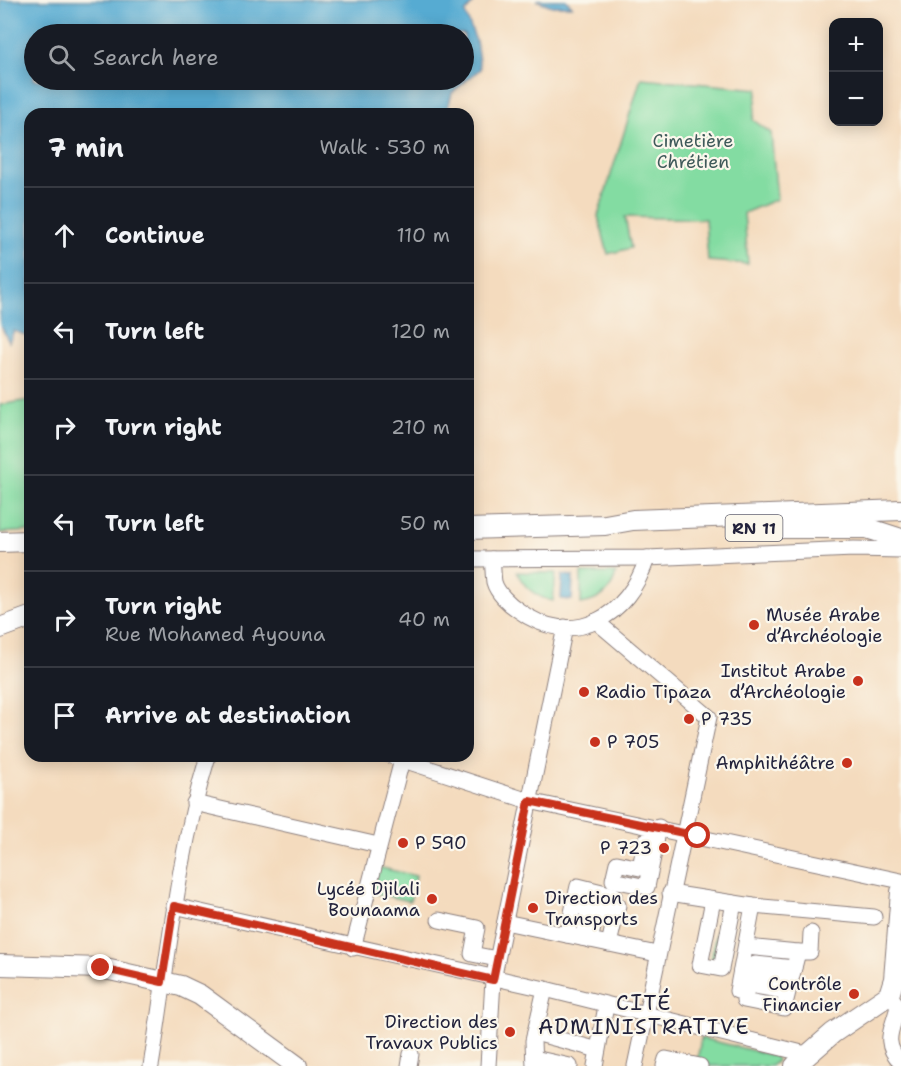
<!DOCTYPE html>
<html lang="en">
<head>
<meta charset="utf-8">
<style>
	body { margin:0; font-family:"Shantell Sans",sans-serif; background:#20242c; color:#f1f3f6 }
	.controls { position:absolute; right:18px; top:18px; display:grid; overflow:hidden; border-radius:12px; box-shadow:0 3px 15px #0003 }
	.controls button { width:54px; height:54px; display:grid; place-items:center; padding:0; border:0; border-bottom:2px solid #363941; background:#171b24; color:#f1f3f6; font:30px sans-serif }
	.stop { position:absolute; width:18px; height:18px; margin:-14px; border:4px solid #c8321e; border-radius:50%; background:#fff }
	.stop.end { background:#c8321e; border-color:#fff; box-shadow:0 2px 6px #0008 }
	.list { margin:0; padding:0; list-style:none }
	h2 { display:flex; justify-content:space-between; align-items:center; height:78px; margin:0; padding:0 24px; font-size:26px }
	h2 small { font-size:20px; font-weight:400; color:#9ea1a6 }
	.list li { display:grid; grid-template-columns:39px 1fr auto; gap:18px; align-items:center; box-sizing:border-box; height:96px; padding:0 24px; border-top:2px solid #363941 }
	.list b { display:block; font-size:22px; white-space:nowrap }
	.list p { margin:0; font-size:20px; white-space:nowrap; color:#9ea1a6 }
	.list em { font-size:20px; font-style:normal; color:#9ea1a6 }
	.icon { flex:none; width:33px; height:33px; fill:none; stroke:currentColor; stroke-width:2; stroke-linecap:round; stroke-linejoin:round }
	.map { position:relative; flex:none; width:901px; height:1066px; overflow:hidden }
	.search { position:absolute; background:#171b24; box-shadow:0 3px 15px #0003; left:24px; top:24px; width:450px; height:66px; display:flex; align-items:center; gap:15px; box-sizing:border-box; padding:0 21px; border-radius:33px; color:#9ea1a6; font-size:22px }
	.panel { position:absolute; background:#171b24; box-shadow:0 3px 15px #0003; left:24px; top:108px; width:450px; height:654px; border-radius:18px }
	.map>svg:first-child { display:block }
	.green { fill:#83dca2; stroke:#527f6e; stroke-width:1.5 }
	.water { fill:#56abd2; stroke:#3c6686; stroke-width:1.5; fill-rule:evenodd }
	.lines { fill:none; stroke-linecap:round; stroke-linejoin:round }
	.minor-casing { stroke:#8b7e7c; stroke-width:17 }
	.major-casing { stroke:#8b7e7c; stroke-width:22 }
	.minor { stroke:#fff; stroke-width:15 }
	.major { stroke:#fff; stroke-width:20 }
	.route { stroke:#c8321e; stroke-width:8 }
	.poi-dot { fill:#c8321e; stroke:#fbf7ec; stroke-width:2 }
	.labels { text-anchor:middle; stroke-width:4.5; stroke-linejoin:round; paint-order:stroke }
	.shield { fill:#fbf7ec; stroke:#636270; stroke-width:1.5 }
	.shield-label { font-size:16px; font-weight:bold; fill:#22223b }
	.park-label { font-size:18px; fill:#3f5a5a; stroke:#fbf7ec }
	.poi-label { font-size:18px; fill:#22223b; stroke:#fbf7ec; text-anchor:start }
	.quarter-label { font-size:21px; letter-spacing:1.5px; fill:#22223b; stroke:#fbf7ec }
</style>
</head>
<body>
<div class="map">
<svg width="901" height="1066" viewBox="0 0 901 1066">
	<rect width="100%" height="100%" fill="#fbf7ec"/>
	<filter id="ink" filterUnits="userSpaceOnUse"><feTurbulence type="fractalNoise" baseFrequency=".0167" numOctaves="2"/><feDisplacementMap in="SourceGraphic" scale="12" xChannelSelector="R" yChannelSelector="G"/><feConvolveMatrix kernelMatrix="1 2 1 2 8 2 1 2 1" color-interpolation-filters="sRGB"/></filter>
	<filter id="wash" filterUnits="userSpaceOnUse"><feTurbulence type="fractalNoise" baseFrequency=".008" numOctaves="4" result="noise"/><feDisplacementMap in="SourceGraphic" scale="24" xChannelSelector="R" yChannelSelector="G"/><feGaussianBlur stdDeviation="1.35" result="paint"/><feColorMatrix in="noise" values="0 0 0 0 0 0 0 0 0 0 0 0 0 0 0 0 0 1.4 0 .05"/><feComposite in="paint" operator="in"/></filter>
	<g filter="url(#wash)">
		<rect width="100%" height="100%" fill="#f4dbbe"/>
		<!-- green -->
		<g class="green">
			<polygon points="641,78 758,89 753,120 771,133 777,199 744,213 748,264 708,261 705,219 625,217 631,248 608,254 598,216"/>
			<polygon points="30,400 30,531 0,533 0,405"/>
			<path d="M517,572L556,573L553,601C535,597 524,588 517,572Z"/>
			<path d="M581,573H616C612,592 600,601 581,604Z"/>
			<polygon points="378,867 416,876 410,901 373,893"/>
			<polygon points="720,915 723,915 714,962 710,961"/>
			<polygon points="701,1038 775,1056 777,1061 771,1066 709,1066 709,1064 697,1061"/>
		</g>
		<!-- water -->
		<g class="water">
			<path d="M0,0H476L465,13L476,41L480,69L452,93L446,114H30V337L14,331L9,342L0,324ZM34,34H464V80H34Z"/>
			<polygon points="536,0 566,0 572,6 552,6"/>
			<polygon points="562,575 573,576 572,600 561,599"/>
		</g>
	</g>
	<g filter="url(#ink)">
		<g class="lines">
			<defs>
				<g id="minor">
					<polyline points="468,559 647,558 854,549 901,550"/>
					<path d="M492,559C493,566 493,575 494,582C497,593 509,604 518,610C573,651 629,616 647,558"/>
					<polyline points="596,621 709,717 635,1066"/>
					<polyline points="391,756 529,801 901,881"/>
					<polyline points="194,803 378,845"/>
					<polyline points="656,843 645,841 640,868 617,863 613,880 647,887 659,827"/>
					<polyline points="670,893 753,906 874,917"/>
					<polyline points="713,900 700,965 721,969 734,903"/>
					<polyline points="174,906 545,989 806,1054"/>
					<polyline points="439,920 477,928 472,954 497,959"/>
					<polyline points="505,922 657,954"/>
					<polyline points="567,935 578,886 614,895 612,903 618,905 609,944"/>
					<polyline points="582,938 589,909 581,907 583,899 605,904 603,912 597,911 590,940"/>
					<polyline points="353,948 403,756"/>
					<polyline points="798,952 810,952 811,933"/>
					<polyline points="755,964 794,968"/>
					<polyline points="741,971 791,979 798,952 746,947"/>
					<polyline points="739,983 788,992 784,1008 744,1000 746,993 737,991 753,906"/>
					<path d="M889,995L898,1006C894,1027 880,1042 901,1062"/>
					<polyline points="535,1033 591,1048"/>
					<polyline points="534,1058 570,1066"/>
					<path d="M151,1066C168,962 177,857 208,756"/>
					<polyline points="409,1066 411,1054"/>
					<polyline points="488,1066 493,980 565,627"/>
					<polyline points="534,1066 533,1041 545,989"/>
					<polyline points="595,1066 606,1006"/>
					<polyline points="664,1066 666,1059 700,1066"/>
				</g>
				<g id="major">
					<polyline points="754,528 867,528 901,539"/>
					<polyline points="468,529 605,525 633,520 901,510"/>
					<polyline points="0,542 30,541"/>
					<polyline points="0,628 30,617"/>
					<polyline points="0,965 101,968 181,986 200,995 297,1066"/>
					<polyline points="795,1066 833,1033 889,995 894,979 901,892"/>
				</g>
			</defs>
			<!-- minor casing -->
			<use href="#minor" class="minor-casing"/>
			<!-- major casing -->
			<use href="#major" class="major-casing"/>
			<!-- minor -->
			<use href="#minor" class="minor"/>
			<!-- major -->
			<use href="#major" class="major"/>
		</g>
	</g>
	<g class="lines" filter="url(#ink)">
		<!-- route -->
		<polyline class="route" points="101,968 162,982 174,906 493,980 529,801 698,836"/>
	</g>
	<!-- markers -->
	<g class="poi-dot">
		<circle cx="754" cy="625" r="6"/>
		<circle cx="858" cy="681" r="6"/>
		<circle cx="584" cy="692" r="6"/>
		<circle cx="689" cy="719" r="6"/>
		<circle cx="595" cy="742" r="6"/>
		<circle cx="847" cy="763" r="6"/>
		<circle cx="403" cy="843" r="6"/>
		<circle cx="664" cy="848" r="6"/>
		<circle cx="432" cy="899" r="6"/>
		<circle cx="533" cy="908" r="6"/>
		<circle cx="854" cy="994" r="6"/>
		<circle cx="510" cy="1032" r="6"/>
	</g>
	<g class="labels">
		<!-- shield labels -->
		<rect class="shield" x="725.5" y="515" width="57" height="26" rx="4.5"/>
		<g class="shield-label">
			<text x="754" y="534">RN 11</text>
		</g>
		<!-- park labels -->
		<g class="park-label">
			<text x="693" y="147">Cimetière<tspan x="693" dy="21">Chrétien</tspan></text>
		</g>
		<!-- poi labels -->
		<g class="poi-label">
			<text x="766" y="621">Musée Arabe<tspan x="766" dy="21">d’Archéologie</tspan></text>
			<text x="846" y="677" text-anchor="end">Institut Arabe<tspan x="846" dy="21">d’Archéologie</tspan></text>
			<text x="596" y="698">Radio Tipaza</text>
			<text x="701" y="725">P 735</text>
			<text x="607" y="748">P 705</text>
			<text x="835" y="769" text-anchor="end">Amphithéâtre</text>
			<text x="415" y="849">P 590</text>
			<text x="652" y="854" text-anchor="end">P 723</text>
			<text x="420" y="895" text-anchor="end">Lycée Djilali<tspan x="420" dy="21">Bounaama</tspan></text>
			<text x="545" y="904">Direction des<tspan x="545" dy="21">Transports</tspan></text>
			<text x="842" y="990" text-anchor="end">Contrôle<tspan x="842" dy="21">Financier</tspan></text>
			<text x="498" y="1028" text-anchor="end">Direction des<tspan x="498" dy="21">Travaux Publics</tspan></text>
		</g>
		<!-- quarter labels -->
		<g class="quarter-label">
			<text x="644" y="1010">CITÉ<tspan x="644" dy="24">ADMINISTRATIVE</tspan></text>
		</g>
	</g>
</svg>
<div class="controls">
<button>+</button>
<button>−</button>
</div>
<div class="stop" style="left:698px;top:836px"></div>
<div class="stop end" style="left:101px;top:968px"></div>
<div class="search"><svg class="icon" aria-label="search" viewBox="0 0 24 24"><circle cx="10" cy="10" r="6"/><path d="M15 15l6 6"/></svg>Search here</div>
<section class="panel">
<h2>7 min<small>Walk · 530 m</small></h2>
<ul class="list">
<li><svg class="icon" aria-label="ahead" viewBox="0 0 24 24"><path d="M12 20V5M6 11l6-6 6 6"/></svg><div><b>Continue</b></div><em>110 m</em></li>
<li><svg class="icon" aria-label="left" viewBox="0 0 24 24"><path d="M17 20v-9H6M10 6l-5 5 5 5"/></svg><div><b>Turn left</b></div><em>120 m</em></li>
<li><svg class="icon" aria-label="right" viewBox="0 0 24 24"><path d="M7 20v-9h11M14 6l5 5-5 5"/></svg><div><b>Turn right</b></div><em>210 m</em></li>
<li><svg class="icon" aria-label="left" viewBox="0 0 24 24"><path d="M17 20v-9H6M10 6l-5 5 5 5"/></svg><div><b>Turn left</b></div><em>50 m</em></li>
<li><svg class="icon" aria-label="right" viewBox="0 0 24 24"><path d="M7 20v-9h11M14 6l5 5-5 5"/></svg><div><b>Turn right</b><p>Rue Mohamed Ayouna</p></div><em>40 m</em></li>
<li><svg class="icon" aria-label="arrive" viewBox="0 0 24 24"><path d="M6 21V4h12l-3 4 3 4H6"/></svg><div><b>Arrive at destination</b></div></li>
</ul>
</section>
</div>
</body>
</html>
